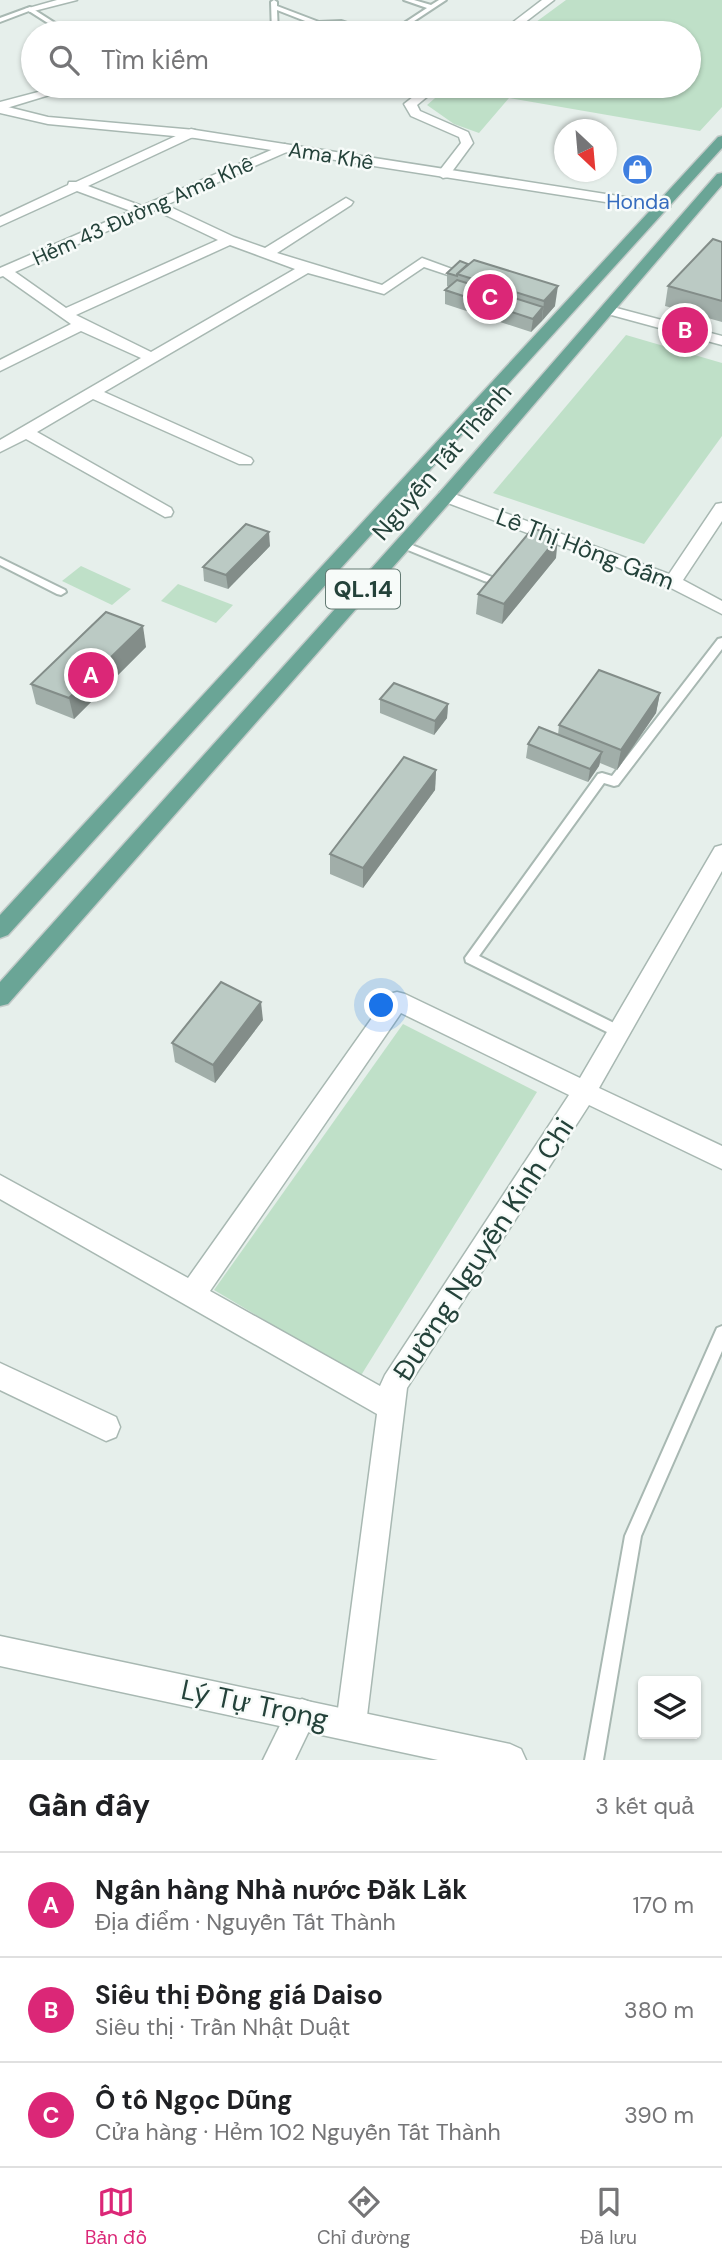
<!DOCTYPE html>
<html lang="vi">
<head>
<meta charset="utf-8">
<style>
	body { margin:0; font-family:"DM Sans",sans-serif; background:#f6f6f6; color:#202124 }
	.controls { position:absolute; right:21px; bottom:21px; display:grid; overflow:hidden; border-radius:7px; box-shadow:0 2px 5px #0004 }
	.controls button { width:63px; height:63px; display:grid; place-items:center; padding:0; border:0; border-bottom:2px solid #e0e0e0; background:#fff; color:#202124; font:35px sans-serif }
	.compass { position:absolute; left:554px; top:119px; width:63px; height:63px; border-radius:50%; background:#fff; box-shadow:0 2px 5px #0004; rotate:154deg }
	.you { position:absolute; left:382px; top:1006px; width:24px; height:24px; margin:-18px; border:5px solid #fff; border-radius:50%; background:#1a73e8; box-shadow:0 0 0 10px #1a73e833 }
	.badge { display:grid; place-items:center; width:46px; height:46px; border-radius:50%; background:#db2777; color:#fff; font-size:23px; font-weight:700 }
	.pin { position:absolute; translate:-50% -50%; border:4px solid #fff; box-shadow:0 2px 7px #0006 }
	.list { margin:0; padding:0; list-style:none }
	h2 { display:flex; justify-content:space-between; align-items:center; height:91px; margin:0; padding:0 28px; font-size:30px }
	h2 small { font-size:23px; font-weight:400; color:#757577 }
	.list li { display:grid; grid-template-columns:46px 1fr auto; gap:21px; align-items:center; box-sizing:border-box; height:105px; padding:0 28px; border-top:2px solid #e0e0e0 }
	.list b { display:block; font-size:26px; white-space:nowrap }
	.list p { margin:0; font-size:23px; white-space:nowrap; color:#757577 }
	.list em { font-size:23px; font-style:normal; color:#757577 }
	.icon { flex:none; width:38px; height:38px; fill:none; stroke:currentColor; stroke-width:2; stroke-linecap:round; stroke-linejoin:round }
	.map { position:relative; flex:none; width:722px; height:1760px; overflow:hidden }
	.search { position:absolute; background:#fff; box-shadow:0 2px 5px #0004; left:21px; right:21px; top:21px; height:77px; display:flex; align-items:center; gap:18px; box-sizing:border-box; padding:0 24px; border-radius:38px; color:#757577; font-size:26px }
	.sheet { height:406px; background:#fff }
	nav { display:flex; justify-content:space-around; align-items:center; box-sizing:border-box; height:98px; border-top:2px solid #e0e0e0; background:#fff; font-size:19px; color:#757577 }
	nav a { display:grid; justify-items:center; gap:4px }
	nav .on { color:#db2777 }
	.map>svg:first-child { display:block }
	.green { fill:#bfe0c8 }
	.lines { fill:none; stroke-linecap:round; stroke-linejoin:round }
	.service-casing { stroke:#a8b8b2; stroke-width:4 }
	.minor-casing { stroke:#a8b8b2; stroke-width:3 }
	.tertiary-casing { stroke:#a8b8b2; stroke-width:3 }
	.primary-casing { stroke:#c2cac8; stroke-width:3 }
	.service { fill:#fff; fill-rule:evenodd }
	.minor { fill:#fff; fill-rule:evenodd }
	.tertiary { fill:#fff; fill-rule:evenodd }
	.primary { fill:#6aa596; fill-rule:evenodd }
	.wall { fill:#a1aea9 }
	.shaded-wall { fill:#838d89 }
	.building { fill:#bbcac4; stroke:#838d89; stroke-width:2 }
	.labels { text-anchor:middle; stroke-width:5; stroke-linejoin:round; paint-order:stroke }
	.far-street-label { font-size:21px; fill:#24423a; stroke:#f7fbf9 }
	.far-shop-label { font-size:21px; fill:#366cbe; stroke:#f7fbf9 }
	.shield { fill:#f7fbf9; stroke:#637a73; stroke-width:2 }
	.shield-label { font-size:23px; font-weight:bold; fill:#24423a }
	.street-label { font-size:24px; fill:#24423a; stroke:#f7fbf9 }
	.near-street-label { font-size:28px; fill:#24423a; stroke:#f7fbf9 }
</style>
</head>
<body>
<div class="map">
<svg width="722" height="1760" viewBox="0 0 722 1760">
	<rect width="100%" height="100%" fill="#e6efeb"/>
	<!-- green -->
	<g class="green">
		<polygon points="566,0 722,0 722,107 700,131 509,98 479,133 454,124 427,105 449,86 689,86 689,33 521,33"/>
		<polygon points="626,335 722,363 722,436 644,544 493,493"/>
		<polygon points="81,566 131,589 112,605 62,581"/>
		<polygon points="178,584 233,605 216,623 161,601"/>
		<polygon points="403,1024 537,1092 360,1377 214,1290"/>
	</g>
	<g class="lines">
		<defs>
			<g id="service">
				<polygon points="274,0 277,2 277,6 319,22 341,21 376,33 367,33 341,25 318,26 277,10 278,33 272,33 271,2"/>
				<polygon points="404,0 414,0 431,5 439,0 446,0 396,33 389,33 427,8"/>
				<polygon points="30,7 55,23 65,33 59,33 51,25 29,11 0,22 0,18"/>
				<polygon points="402,541 492,577 493,579 488,582 484,581 398,546 398,542"/>
				<polygon points="0,558 65,590 66,592 61,595 57,594 0,565"/>
				<polygon points="722,638 722,649 618,785 614,786 604,783 479,956 624,1028 626,1032 624,1036 619,1038 466,962 465,958 598,774 602,773 612,776 718,639"/>
				<polygon points="722,1326 722,1351 641,1536 603,1760 585,1760 625,1536 717,1328"/>
			</g>
			<g id="minor">
				<polygon points="57,0 77,0 30,12 25,9"/>
				<polygon points="542,0 554,0 511,33 499,33"/>
				<polygon points="61,86 79,86 0,110 0,102"/>
				<polygon points="427,86 440,86 417,105 420,111 468,132 473,143 448,177 443,178 437,174 461,143 459,137 411,116 404,104"/>
				<path d="M191,129L195,130V136L88,186L142,206L285,144L291,148L289,151L166,205L234,237L265,248L346,198L353,202L351,205L277,253L382,285L422,258L482,280L475,284L424,267L384,294L308,273L104,392L251,458L253,461L251,464H239L93,399L37,432L171,508L173,512L171,516L165,517L26,439L0,452V440L141,358L81,331L0,371V360L71,324L3,276L0,277V268L131,211L77,191L0,226V217L68,185L69,182H76ZM155,210L218,240L66,308L15,272ZM230,245L295,269L151,352L76,315Z"/>
				<path d="M722,845V871L599,1088L722,1146V1169L589,1105L407,1388L366,1724L362,1735L351,1739L340,1735L336,1724L377,1414L0,1199V1175L188,1278L389,994L397,992L405,994L580,1078L715,847ZM401,1013L569,1095L385,1375L380,1386L210,1291Z"/>
				<polygon points="0,1363 116,1417 120,1427 116,1437 106,1441 0,1390"/>
				<polygon points="302,1699 313,1703 317,1714 295,1760 263,1760 291,1703"/>
			</g>
			<g id="tertiary">
				<polygon points="0,105 48,117 195,130 663,203 670,207 663,211 195,138 48,124 0,113"/>
				<polygon points="609,306 722,336 722,345 604,313 602,310 604,307"/>
				<polygon points="446,491 669,574 716,504 722,503 722,521 683,580 722,601 722,614 667,586 440,500 438,496 440,492"/>
				<polygon points="0,1636 510,1744 521,1749 526,1760 438,1760 0,1666"/>
			</g>
			<g id="primary">
				<polygon points="722,136 722,148 8,935 0,938 0,915 718,137"/>
				<polygon points="722,173 722,185 452,500 8,1004 0,1006 0,982 440,492 717,174"/>
			</g>
		</defs>
		<!-- service casing -->
		<use href="#service" class="service-casing"/>
		<!-- minor casing -->
		<use href="#minor" class="minor-casing"/>
		<!-- tertiary casing -->
		<use href="#tertiary" class="tertiary-casing"/>
		<!-- primary casing -->
		<use href="#primary" class="primary-casing"/>
		<!-- service -->
		<use href="#service" class="service"/>
		<!-- minor -->
		<use href="#minor" class="minor"/>
		<!-- tertiary -->
		<use href="#tertiary" class="tertiary"/>
		<!-- primary -->
		<use href="#primary" class="primary"/>
	</g>
	<!-- wall -->
	<g class="wall">
		<polygon points="722,242 722,322 665,306 668,286"/>
		<polygon points="460,261 555,306 531,332 445,304 445,290 449,287 447,286 447,273"/>
		<polygon points="270,546 228,589 204,581 203,567"/>
		<polygon points="556,558 502,624 476,614 478,594"/>
		<polygon points="146,647 74,719 36,704 31,684"/>
		<polygon points="660,693 656,713 617,770 600,763 599,766 588,782 526,758 528,744 558,735 559,725"/>
		<polygon points="380,699 448,704 447,718 434,735 380,713"/>
		<polygon points="436,770 435,790 363,888 330,874 330,854"/>
		<polygon points="263,1020 215,1083 175,1062 172,1043"/>
	</g>
	<!-- shaded-wall -->
	<g class="shaded-wall">
		<polygon points="558,286 555,306 542,321 544,301"/>
		<polygon points="543,307 542,321 531,332 533,319"/>
		<polygon points="269,532 270,546 228,589 226,575"/>
		<polygon points="558,537 556,558 502,624 504,604"/>
		<polygon points="143,626 146,647 74,719 69,698"/>
		<polygon points="660,693 656,713 617,770 621,750"/>
		<polygon points="448,704 447,718 434,735 435,721"/>
		<polygon points="602,752 599,766 588,782 590,769"/>
		<polygon points="436,770 435,790 363,888 363,868"/>
		<polygon points="261,1002 263,1020 215,1083 213,1065"/>
	</g>
	<!-- building -->
	<g class="building">
		<polygon points="713,239 722,242 722,301 668,286"/>
		<polygon points="474,260 558,286 544,301 457,274"/>
		<polygon points="460,261 468,264 457,274 457,276 447,273"/>
		<polygon points="457,280 543,307 533,319 445,290"/>
		<polygon points="246,524 269,532 226,575 203,567"/>
		<polygon points="533,528 558,537 504,604 478,594"/>
		<polygon points="106,612 143,626 69,698 31,684"/>
		<polygon points="599,670 660,693 621,750 559,725"/>
		<polygon points="394,683 448,704 435,721 380,699"/>
		<polygon points="539,727 602,752 590,769 528,744"/>
		<polygon points="404,757 436,770 363,868 330,854"/>
		<polygon points="221,982 261,1002 213,1065 172,1043"/>
	</g>
	<!-- icons -->
	<defs>
		<symbol id="shop-disc" viewBox="-11 -11 22 22"><circle r="9.5" fill="#3f7fe0" stroke="#f7fbf9"/><path d="M-5-2.5h2.3a2.7 3.5 0 0 1 5.4 0H5L5.5 6h-11ZM-1.5-2.5h3a1.5 2.3 0 0 0-3 0Z" fill="#fff"/></symbol>
	</defs>
	<g fill-rule="evenodd">
		<use href="#shop-disc" x="620" y="152" width="35" height="35"/>
	</g>
	<g class="labels">
		<!-- far-street labels -->
		<g class="far-street-label">
			<text transform="translate(331 156) rotate(9)" y="7">Ama Khê</text>
			<text transform="translate(143 211) rotate(-24)" y="7">Hẻm 43 Đường Ama Khê</text>
		</g>
		<!-- far-shop labels -->
		<g class="far-shop-label">
			<text x="638" y="209">Honda</text>
		</g>
		<!-- shield labels -->
		<rect class="shield" x="326" y="569.5" width="74" height="39" rx="5"/>
		<g class="shield-label">
			<text x="363" y="597">QL.14</text>
		</g>
		<!-- street labels -->
		<g class="street-label">
			<text transform="translate(442 462) rotate(-49)" y="8">Nguyễn Tất Thành</text>
			<text transform="translate(585 549) rotate(21)" y="8">Lê Thị Hồng Gấm</text>
		</g>
		<!-- near-street labels -->
		<g class="near-street-label">
			<text transform="translate(483 1249) rotate(-57)" y="10">Đường Nguyễn Kinh Chi</text>
			<text transform="translate(255 1704) rotate(12)" y="10">Lý Tự Trọng</text>
		</g>
	</g>
</svg>
<div class="controls">
<button><svg class="icon" aria-label="layers" viewBox="0 0 24 24"><path d="M12 4l9 5-9 5-9-5zM3 14l9 5 9-5"/></svg></button>
</div>
<svg class="compass" viewBox="-18 -18 36 36"><path d="M0-13l5 13h-10z" fill="#e53935"/><path d="M0 13l5-13h-10z" fill="#757577"/></svg>
<div class="you"></div>
<div class="pin badge" style="left:91px;top:675px">A</div>
<div class="pin badge" style="left:685px;top:330px">B</div>
<div class="pin badge" style="left:490px;top:297px">C</div>
<div class="search"><svg class="icon" aria-label="search" viewBox="0 0 24 24"><circle cx="10" cy="10" r="6"/><path d="M15 15l6 6"/></svg>Tìm kiếm</div>
</div>
<section class="sheet">
<h2>Gần đây<small>3 kết quả</small></h2>
<ul class="list">
<li><span class="badge">A</span><div><b>Ngân hàng Nhà nước Đăk Lăk</b><p>Địa điểm · Nguyễn Tất Thành</p></div><em>170 m</em></li>
<li><span class="badge">B</span><div><b>Siêu thị Đồng giá Daiso</b><p>Siêu thị · Trần Nhật Duật</p></div><em>380 m</em></li>
<li><span class="badge">C</span><div><b>Ô tô Ngọc Dũng</b><p>Cửa hàng · Hẻm 102 Nguyễn Tất Thành</p></div><em>390 m</em></li>
</ul>
</section>
<nav>
<a class="on"><svg class="icon" aria-label="map" viewBox="0 0 24 24"><path d="M3 6l6-2 6 2 6-2v14l-6 2-6-2-6 2zM9 4v14M15 6v14"/></svg>Bản đồ</a>
<a><svg class="icon" aria-label="directions" viewBox="0 0 24 24"><path d="M12 3l9 9-9 9-9-9zM9 14v-3h6M13 9l2 2-2 2"/></svg>Chỉ đường</a>
<a><svg class="icon" aria-label="saved" viewBox="0 0 24 24"><path d="M7 4h10v16l-5-4-5 4z"/></svg>Đã lưu</a>
</nav>
</body>
</html>
